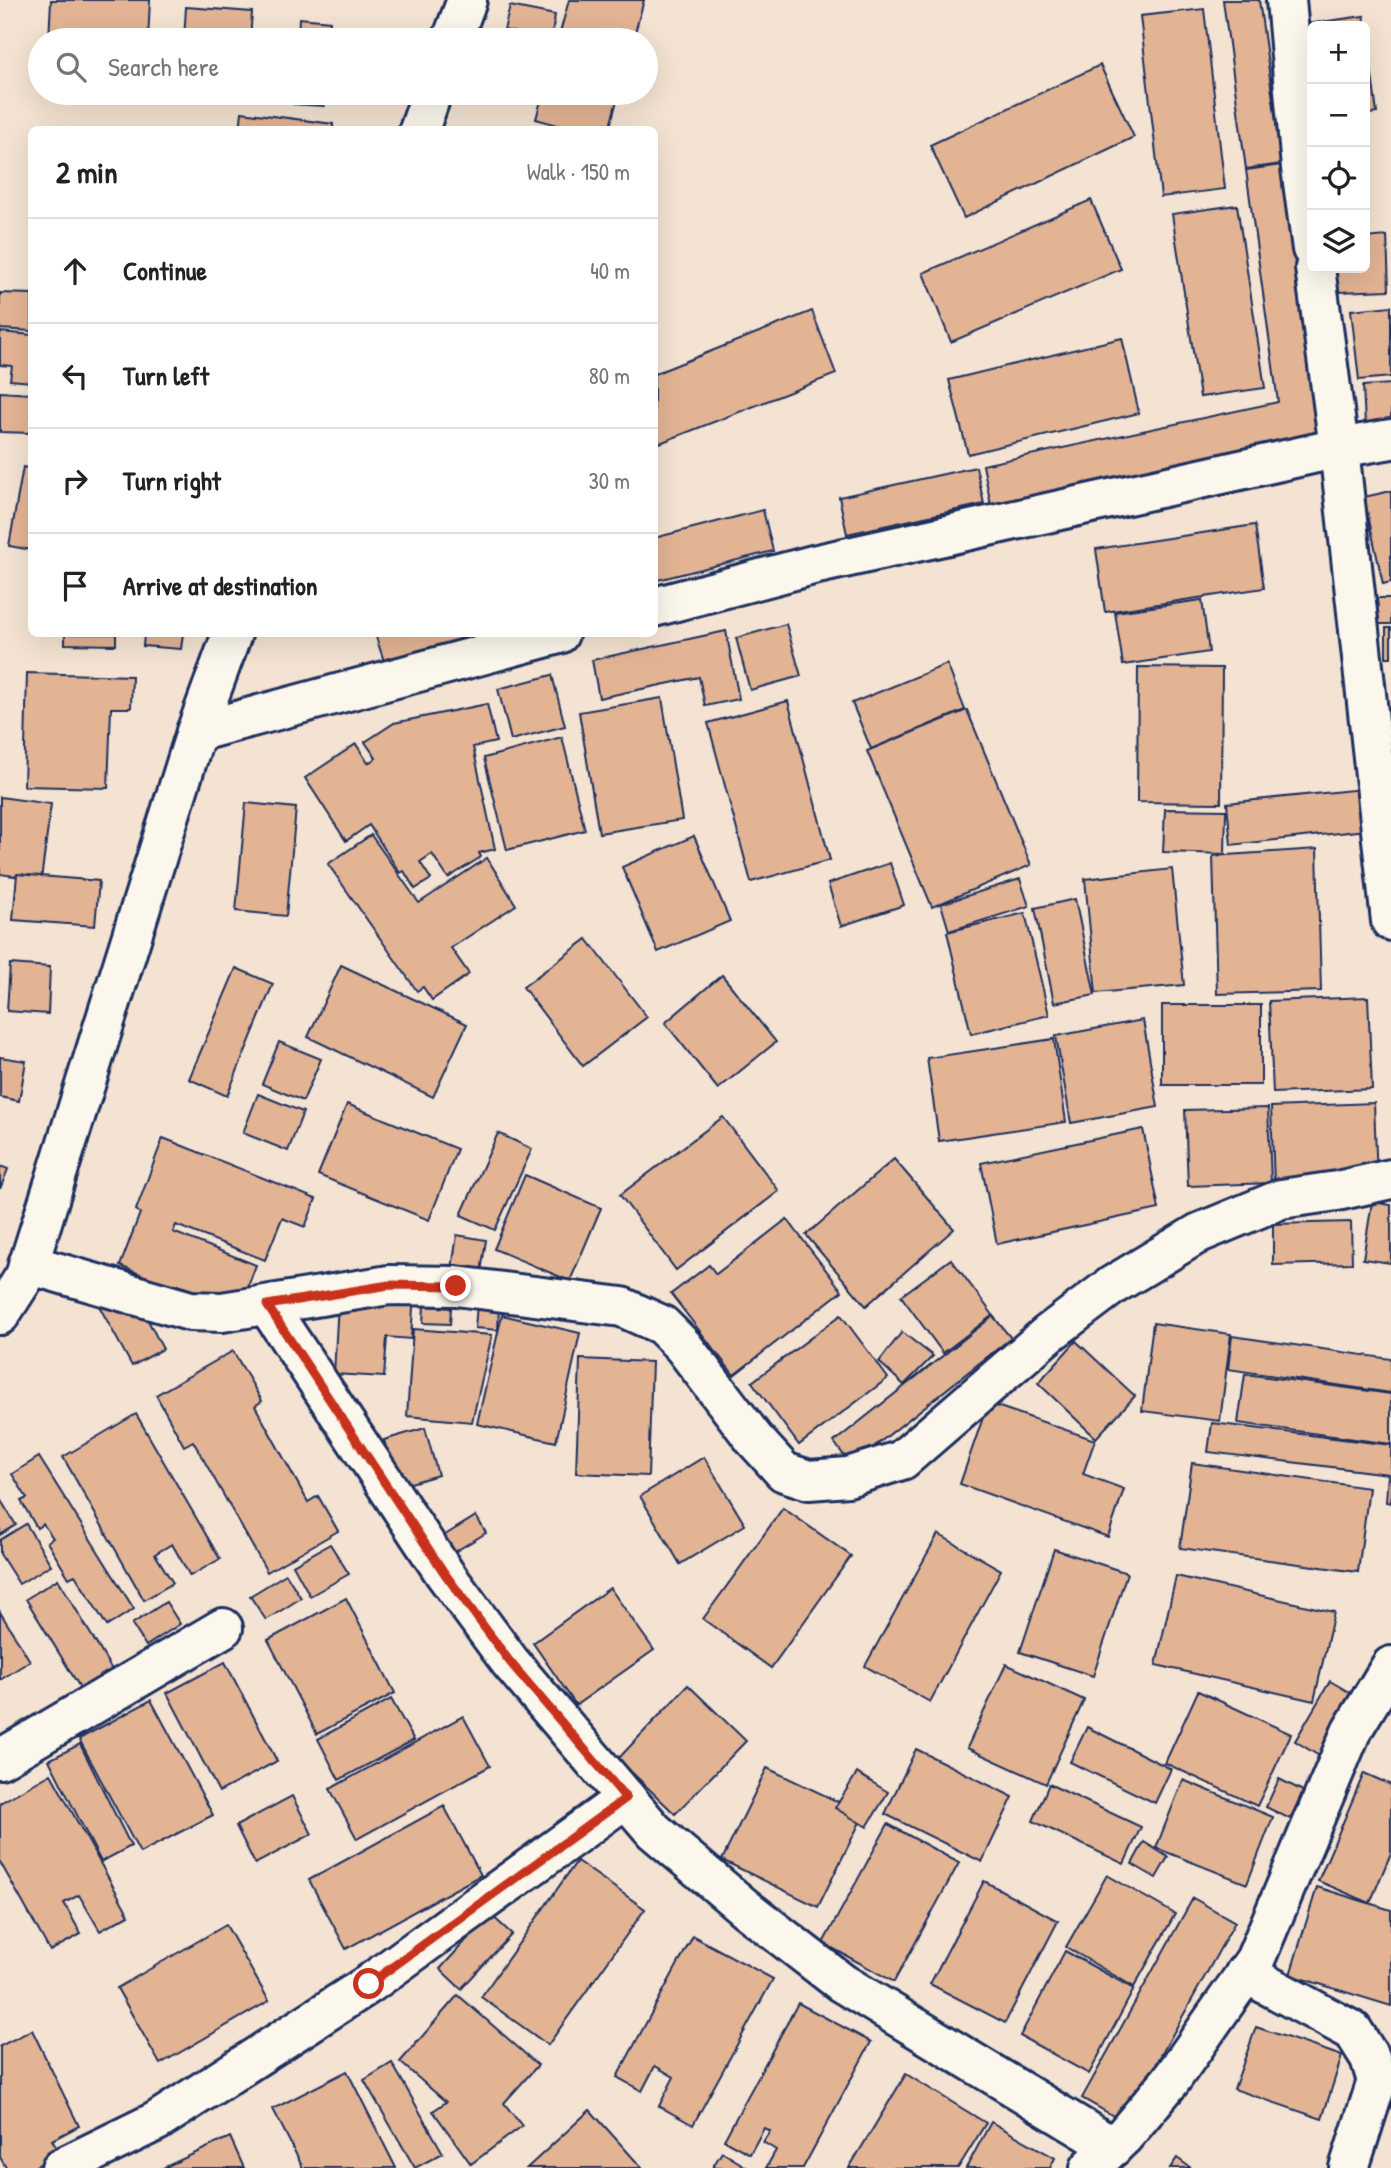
<!DOCTYPE html>
<html lang="en">
<head>
<meta charset="utf-8">
<style>
	body { margin:0; font-family:"Patrick Hand",sans-serif; background:#f6f6f6; color:#222 }
	.controls { position:absolute; right:21px; top:21px; display:grid; overflow:hidden; border-radius:10px; box-shadow:0 7px 28px #0002 }
	.controls button { width:63px; height:63px; display:grid; place-items:center; padding:0; border:0; border-bottom:2px solid #e0e0e0; background:#fff; color:#222; font:35px sans-serif }
	.stop { position:absolute; width:21px; height:21px; margin:-16px; border:5px solid #c8321e; border-radius:50%; background:#fff }
	.stop.end { background:#c8321e; border-color:#fff; box-shadow:0 2px 7px #0008 }
	.list { margin:0; padding:0; list-style:none }
	h2 { display:flex; justify-content:space-between; align-items:center; height:91px; margin:0; padding:0 28px; font-size:30px }
	h2 small { font-size:23px; font-weight:400; color:#767676 }
	.list li { display:grid; grid-template-columns:46px 1fr auto; gap:21px; align-items:center; box-sizing:border-box; height:105px; padding:0 28px; border-top:2px solid #e0e0e0 }
	.list b { display:block; font-size:26px; white-space:nowrap }
	.list em { font-size:23px; font-style:normal; color:#767676 }
	.icon { flex:none; width:38px; height:38px; fill:none; stroke:currentColor; stroke-width:2; stroke-linecap:round; stroke-linejoin:round }
	.map { position:relative; flex:none; width:1391px; height:2168px; overflow:hidden }
	.search { position:absolute; background:#fff; box-shadow:0 7px 28px #0002; left:28px; top:28px; width:630px; height:77px; display:flex; align-items:center; gap:18px; box-sizing:border-box; padding:0 24px; border-radius:38px; color:#767676; font-size:26px }
	.panel { position:absolute; background:#fff; box-shadow:0 7px 28px #0002; left:28px; top:126px; width:630px; height:511px; border-radius:10px }
	.map>svg:first-child { display:block }
	.building { fill:#e3b494; stroke:#1b2f5e; stroke-width:2 }
	.lines { fill:none; stroke-linecap:round; stroke-linejoin:round }
	.minor-casing { stroke:#1b2f5e; stroke-width:44 }
	.major-casing { stroke:#1b2f5e; stroke-width:44 }
	.minor { stroke:#fbf7ec; stroke-width:38 }
	.major { stroke:#fbf7ec; stroke-width:38 }
	.route { stroke:#c8321e; stroke-width:9 }
</style>
</head>
<body>
<div class="map">
<svg width="1391" height="2168" viewBox="0 0 1391 2168">
	<rect width="100%" height="100%" fill="#f4e3d2"/>
	<filter id="ink" filterUnits="userSpaceOnUse"><feTurbulence type="fractalNoise" baseFrequency=".0143" numOctaves="2"/><feDisplacementMap in="SourceGraphic" scale="14" xChannelSelector="R" yChannelSelector="G"/><feConvolveMatrix kernelMatrix="1 2 1 2 8 2 1 2 1" color-interpolation-filters="sRGB"/></filter>
	<g filter="url(#ink)">
		<!-- building -->
		<g class="building">
			<polygon points="51,0 150,0 148,40 49,40"/>
			<polygon points="569,0 644,0 633,40 558,40"/>
			<polygon points="1223,0 1259,0 1282,164 1246,169"/>
			<polygon points="510,6 555,15 551,40 504,30"/>
			<polygon points="186,7 252,12 250,40 184,40"/>
			<polygon points="1204,9 1225,189 1161,197 1140,16"/>
			<polygon points="1364,16 1377,113 1365,114 1365,26 1312,26 1312,67 1306,24"/>
			<polygon points="299,18 330,21 329,40 298,40"/>
			<polygon points="1100,65 1134,137 964,218 930,145"/>
			<polygon points="294,93 325,93 324,106 293,104"/>
			<polygon points="543,93 619,93 609,130 574,130 536,119"/>
			<polygon points="242,112 333,124 333,130 240,130"/>
			<polygon points="1282,165 1319,435 991,505 983,465 1278,402 1246,170"/>
			<polygon points="1091,200 1121,269 951,342 923,273"/>
			<polygon points="1237,205 1265,388 1200,397 1172,214"/>
			<polygon points="1387,236 1389,290 1338,292 1336,268 1365,268 1365,238"/>
			<polygon points="0,293 32,294 32,331 0,329"/>
			<polygon points="1391,306 1391,377 1359,380 1351,310"/>
			<polygon points="812,311 836,374 660,443 654,430 654,374"/>
			<polygon points="0,332 32,335 32,382 10,380 12,366 0,365"/>
			<polygon points="1122,338 1139,413 968,454 949,380"/>
			<polygon points="1391,384 1391,423 1365,424 1363,386"/>
			<polygon points="0,392 32,394 31,433 0,432"/>
			<polygon points="23,467 32,469 32,550 9,546"/>
			<polygon points="976,467 984,504 847,534 839,497"/>
			<polygon points="1391,491 1391,582 1383,584 1364,497"/>
			<polygon points="763,510 773,551 654,581 654,538"/>
			<polygon points="1255,525 1264,588 1105,612 1096,549"/>
			<polygon points="1377,598 1391,598 1391,624 1379,624"/>
			<polygon points="1202,600 1209,652 1123,665 1115,612"/>
			<polygon points="786,624 801,676 750,690 736,638"/>
			<rect x="1386" y="628" width="5" height="29"/>
			<polygon points="726,631 739,699 705,706 699,677 599,698 592,660"/>
			<polygon points="65,634 116,634 116,645 65,644"/>
			<polygon points="144,634 183,634 181,649 143,646"/>
			<polygon points="375,634 474,634 385,664"/>
			<polygon points="947,664 965,710 871,749 852,703"/>
			<polygon points="1138,667 1222,668 1221,803 1137,802"/>
			<polygon points="27,673 132,676 131,708 111,708 108,788 24,786"/>
			<polygon points="552,675 565,726 511,740 498,689"/>
			<polygon points="662,698 682,820 599,833 579,712"/>
			<polygon points="788,701 830,860 751,882 708,723"/>
			<polygon points="487,704 496,742 473,747 495,849 479,853 481,857 448,878 432,854 420,862 431,879 415,889 404,871 400,873 369,825 346,841 305,778 356,744 368,763 376,758 365,742 394,723"/>
			<polygon points="967,710 1031,865 932,907 867,751"/>
			<polygon points="562,737 585,830 507,850 484,758"/>
			<polygon points="1362,789 1366,830 1231,845 1227,803"/>
			<polygon points="0,797 51,804 41,880 0,874"/>
			<polygon points="246,803 296,808 286,916 236,911"/>
			<polygon points="1165,809 1226,810 1225,854 1163,852"/>
			<polygon points="371,835 419,903 487,858 516,905 451,948 469,974 432,1000 423,987 417,991 328,864"/>
			<polygon points="694,836 730,921 658,952 622,867"/>
			<polygon points="1317,849 1321,991 1217,994 1213,856"/>
			<polygon points="890,863 904,905 841,926 828,884"/>
			<polygon points="1172,869 1184,985 1096,993 1085,879"/>
			<polygon points="17,874 99,881 95,926 13,920"/>
			<polygon points="1020,879 1029,906 949,931 941,904"/>
			<polygon points="1075,899 1095,995 1054,1003 1035,908"/>
			<polygon points="1025,913 1049,1015 971,1034 947,932"/>
			<polygon points="587,939 647,1017 583,1066 523,987"/>
			<polygon points="10,964 50,967 48,1014 7,1011"/>
			<polygon points="341,965 467,1024 433,1097 308,1037"/>
			<polygon points="236,968 273,984 227,1096 189,1079"/>
			<polygon points="722,975 776,1042 718,1089 665,1023"/>
			<polygon points="1368,997 1372,1089 1273,1093 1269,1001"/>
			<rect x="1162" y="1005" width="99" height="80"/>
			<polygon points="1143,1020 1158,1107 1071,1123 1056,1036"/>
			<polygon points="1054,1039 1066,1122 939,1141 927,1058"/>
			<polygon points="279,1042 321,1059 303,1101 262,1084"/>
			<polygon points="0,1057 26,1061 19,1101 0,1097"/>
			<polygon points="258,1094 303,1112 288,1151 243,1133"/>
			<polygon points="1374,1103 1377,1179 1274,1183 1271,1107"/>
			<polygon points="347,1104 457,1149 429,1220 318,1175"/>
			<polygon points="1268,1108 1271,1183 1188,1186 1185,1110"/>
			<polygon points="723,1117 779,1191 676,1270 620,1195"/>
			<polygon points="1143,1129 1159,1209 997,1244 981,1163"/>
			<polygon points="498,1133 532,1149 495,1230 461,1215"/>
			<polygon points="163,1138 316,1199 305,1227 282,1218 265,1260 176,1225 173,1232 256,1265 241,1305 210,1297 179,1285 177,1289 120,1266 140,1213 136,1210"/>
			<polygon points="894,1159 954,1229 866,1306 806,1235"/>
			<polygon points="0,1166 8,1169 0,1189"/>
			<polygon points="525,1175 601,1208 570,1281 494,1249"/>
			<polygon points="1372,1202 1391,1205 1391,1263 1363,1259"/>
			<polygon points="787,1219 842,1291 734,1375 671,1294 709,1265 716,1274"/>
			<polygon points="1351,1222 1352,1263 1273,1265 1273,1224"/>
			<polygon points="457,1235 486,1240 481,1272 452,1268"/>
			<polygon points="951,1259 993,1315 943,1353 901,1296"/>
			<polygon points="414,1292 411,1339 387,1337 384,1377 334,1374 338,1302"/>
			<polygon points="118,1296 139,1303 163,1349 132,1366 99,1306"/>
			<polygon points="477,1304 499,1305 498,1330 475,1328"/>
			<polygon points="424,1306 451,1308 450,1324 423,1323"/>
			<polygon points="502,1315 580,1333 556,1442 477,1424"/>
			<polygon points="841,1315 888,1378 799,1445 752,1382"/>
			<polygon points="993,1316 1011,1338 851,1465 834,1442"/>
			<polygon points="1153,1323 1231,1334 1220,1421 1142,1411"/>
			<polygon points="413,1329 492,1335 472,1422 407,1416"/>
			<polygon points="902,1332 933,1356 904,1385 879,1362"/>
			<polygon points="1232,1336 1391,1359 1391,1393 1228,1369"/>
			<polygon points="1076,1341 1135,1396 1096,1438 1038,1383"/>
			<polygon points="233,1351 262,1401 255,1406 308,1502 318,1496 338,1531 267,1572 193,1441 184,1446 156,1395"/>
			<polygon points="580,1359 652,1362 648,1476 576,1473"/>
			<polygon points="1245,1374 1391,1394 1391,1444 1238,1423"/>
			<polygon points="988,1403 1095,1440 1083,1474 1124,1489 1108,1537 960,1484"/>
			<polygon points="136,1414 220,1559 190,1576 172,1544 155,1554 173,1583 144,1600 63,1457"/>
			<polygon points="1212,1423 1391,1445 1391,1503 1386,1502 1388,1474 1208,1452"/>
			<polygon points="425,1428 438,1475 397,1487 384,1440"/>
			<polygon points="39,1457 134,1609 107,1626 75,1575 69,1578 47,1542 53,1538 43,1524 37,1528 21,1501 27,1498 12,1474"/>
			<polygon points="704,1457 745,1525 680,1564 640,1496"/>
			<polygon points="1192,1463 1369,1488 1358,1572 1180,1548"/>
			<polygon points="0,1499 16,1525 0,1535"/>
			<polygon points="783,1508 851,1556 771,1668 703,1619"/>
			<polygon points="476,1516 486,1533 446,1557 437,1540"/>
			<polygon points="26,1524 51,1565 19,1584 0,1554 0,1540"/>
			<polygon points="938,1534 1001,1570 930,1702 865,1666"/>
			<polygon points="330,1544 349,1574 310,1596 293,1565"/>
			<polygon points="1054,1549 1127,1573 1093,1676 1020,1652"/>
			<polygon points="286,1574 301,1598 266,1620 250,1596"/>
			<polygon points="1176,1576 1334,1612 1314,1701 1156,1665"/>
			<polygon points="58,1579 115,1675 84,1694 26,1599"/>
			<polygon points="610,1588 654,1650 576,1705 533,1643"/>
			<polygon points="346,1598 395,1693 317,1734 268,1640"/>
			<polygon points="166,1602 180,1624 146,1646 132,1624"/>
			<polygon points="0,1612 30,1661 0,1680"/>
			<polygon points="225,1662 277,1761 219,1792 167,1693"/>
			<polygon points="1006,1664 1084,1700 1046,1784 967,1748"/>
			<polygon points="1330,1681 1361,1699 1326,1760 1295,1741"/>
			<polygon points="688,1685 746,1741 675,1814 618,1759"/>
			<polygon points="1198,1691 1291,1734 1257,1806 1165,1763"/>
			<polygon points="391,1699 414,1740 339,1780 318,1739"/>
			<polygon points="151,1700 213,1815 140,1853 79,1739"/>
			<polygon points="463,1716 490,1766 357,1839 330,1789"/>
			<polygon points="1087,1727 1171,1769 1155,1803 1070,1762"/>
			<polygon points="80,1744 131,1846 101,1862 49,1760"/>
			<polygon points="916,1749 1013,1797 982,1862 885,1814"/>
			<polygon points="767,1768 864,1814 818,1907 722,1860"/>
			<polygon points="857,1773 888,1792 867,1827 835,1808"/>
			<polygon points="1364,1773 1391,1785 1391,1853 1370,1903 1318,1881"/>
			<polygon points="51,1774 129,1915 100,1931 79,1895 64,1903 81,1934 50,1951 0,1862 0,1803"/>
			<polygon points="1279,1779 1303,1791 1290,1819 1266,1807"/>
			<polygon points="1183,1780 1273,1817 1247,1884 1156,1848"/>
			<polygon points="1049,1784 1141,1827 1124,1864 1033,1821"/>
			<polygon points="292,1796 312,1834 255,1864 236,1826"/>
			<polygon points="444,1806 481,1875 346,1949 309,1880"/>
			<polygon points="888,1824 959,1863 894,1982 823,1943"/>
			<polygon points="1144,1842 1168,1857 1156,1878 1132,1864"/>
			<polygon points="577,1861 645,1909 548,2045 481,1997"/>
			<polygon points="1107,1875 1175,1914 1134,1987 1066,1947"/>
			<polygon points="984,1881 1058,1921 1005,2023 930,1984"/>
			<polygon points="1317,1887 1391,1910 1391,2006 1290,1975"/>
			<polygon points="1193,1898 1235,1922 1124,2122 1082,2098"/>
			<polygon points="490,1914 512,1934 461,1989 440,1969"/>
			<polygon points="226,1925 269,2001 160,2064 117,1988"/>
			<polygon points="693,1936 773,1979 693,2125 659,2106 674,2077 655,2066 642,2091 617,2077"/>
			<polygon points="1065,1951 1134,1989 1089,2074 1020,2036"/>
			<polygon points="458,1995 538,2065 504,2103 522,2126 471,2164 433,2111 446,2102 400,2062"/>
			<polygon points="798,2003 871,2042 803,2168 766,2168 776,2150 763,2142 770,2131 764,2128 750,2154 724,2140"/>
			<polygon points="1256,2027 1342,2056 1322,2119 1234,2089"/>
			<polygon points="32,2030 79,2126 52,2140 60,2154 32,2168 6,2168 0,2157 0,2046"/>
			<polygon points="392,2063 443,2153 415,2168 364,2080"/>
			<polygon points="347,2071 396,2168 303,2168 273,2109"/>
			<polygon points="906,2074 986,2123 958,2168 849,2168"/>
			<polygon points="590,2110 642,2168 527,2168"/>
			<polygon points="991,2122 1055,2158 1050,2168 966,2168"/>
			<polygon points="230,2137 244,2168 163,2168"/>
			<polygon points="722,2152 748,2168 712,2168"/>
			<polygon points="1177,2158 1191,2168 1170,2168"/>
		</g>
		<g class="lines">
			<defs>
				<g id="minor">
					<polyline points="1286,0 1301,168 1312,249"/>
					<polyline points="1315,268 1339,448 1391,921"/>
					<polyline points="654,607 813,565 1339,448 1391,439"/>
					<polyline points="196,732 559,634"/>
					<polyline points="28,1264 190,1311 222,1312 389,1285 456,1286 622,1307 662,1325 683,1346 754,1439 784,1472 809,1480 848,1477 902,1460 1048,1334 1113,1285 1199,1233 1281,1199 1337,1191 1391,1179"/>
					<polyline points="267,1305 445,1574 510,1662 654,1831 745,1908 842,1983 1113,2147"/>
					<polyline points="0,1759 223,1628"/>
					<polyline points="1245,1973 1353,2031 1370,2058 1377,2081 1349,2168"/>
					<polyline points="61,2168 157,2121 369,1984 626,1798"/>
					<polyline points="1090,2168 1123,2137 1171,2080 1255,1960 1351,1732 1391,1666"/>
				</g>
				<g id="major">
					<polyline points="452,40 467,0"/>
					<polyline points="419,130 432,93"/>
					<polyline points="0,1315 25,1276 196,732 232,634"/>
				</g>
			</defs>
			<!-- minor casing -->
			<use href="#minor" class="minor-casing"/>
			<!-- major casing -->
			<use href="#major" class="major-casing"/>
			<!-- minor -->
			<use href="#minor" class="minor"/>
			<!-- major -->
			<use href="#major" class="major"/>
		</g>
	</g>
	<g class="lines" filter="url(#ink)">
		<!-- route -->
		<polyline class="route" points="369,1984 626,1798 510,1662 445,1574 267,1305 389,1285 456,1286"/>
	</g>
</svg>
<div class="controls">
<button>+</button>
<button>−</button>
<button><svg class="icon" aria-label="locate" viewBox="0 0 24 24"><circle cx="12" cy="12" r="6"/><path d="M12 2v4M12 18v4M2 12h4M18 12h4"/></svg></button>
<button><svg class="icon" aria-label="layers" viewBox="0 0 24 24"><path d="M12 4l9 5-9 5-9-5zM3 14l9 5 9-5"/></svg></button>
</div>
<div class="stop" style="left:369px;top:1984px"></div>
<div class="stop end" style="left:456px;top:1286px"></div>
<div class="search"><svg class="icon" aria-label="search" viewBox="0 0 24 24"><circle cx="10" cy="10" r="6"/><path d="M15 15l6 6"/></svg>Search here</div>
<section class="panel">
<h2>2 min<small>Walk · 150 m</small></h2>
<ul class="list">
<li><svg class="icon" aria-label="ahead" viewBox="0 0 24 24"><path d="M12 20V5M6 11l6-6 6 6"/></svg><div><b>Continue</b></div><em>40 m</em></li>
<li><svg class="icon" aria-label="left" viewBox="0 0 24 24"><path d="M17 20v-9H6M10 6l-5 5 5 5"/></svg><div><b>Turn left</b></div><em>80 m</em></li>
<li><svg class="icon" aria-label="right" viewBox="0 0 24 24"><path d="M7 20v-9h11M14 6l5 5-5 5"/></svg><div><b>Turn right</b></div><em>30 m</em></li>
<li><svg class="icon" aria-label="arrive" viewBox="0 0 24 24"><path d="M6 21V4h12l-3 4 3 4H6"/></svg><div><b>Arrive at destination</b></div></li>
</ul>
</section>
</div>
</body>
</html>
